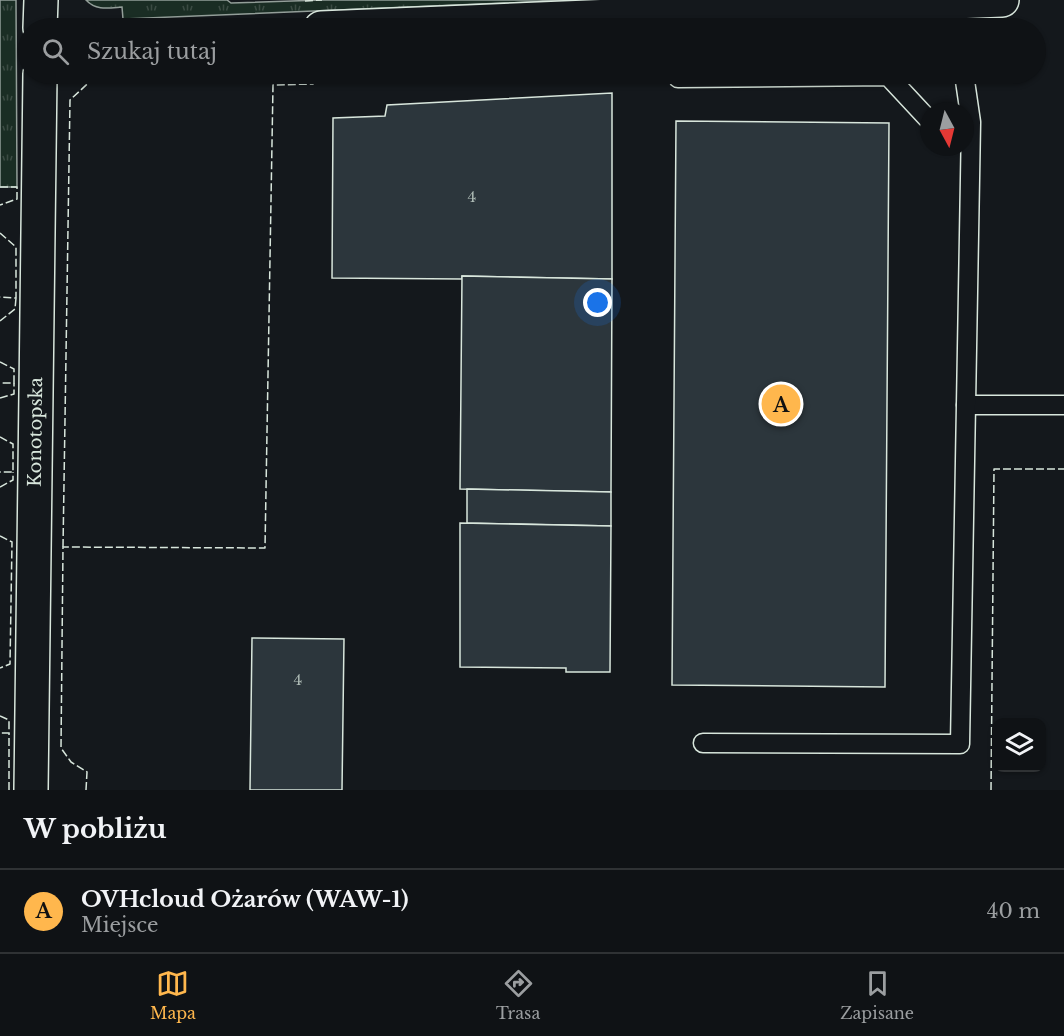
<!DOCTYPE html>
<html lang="pl">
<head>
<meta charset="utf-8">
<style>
	body { margin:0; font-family:"Libre Baskerville",serif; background:#1d2022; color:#f1f3f6 }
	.controls { position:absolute; right:18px; bottom:18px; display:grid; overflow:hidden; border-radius:12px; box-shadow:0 2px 4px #0004 }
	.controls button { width:54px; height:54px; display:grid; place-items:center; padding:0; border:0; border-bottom:2px solid #2f3234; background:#0f1215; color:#f1f3f6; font:30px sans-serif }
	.compass { position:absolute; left:920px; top:102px; width:54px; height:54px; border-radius:50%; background:#0f1215; box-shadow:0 2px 4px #0004; rotate:173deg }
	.you { position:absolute; left:598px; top:303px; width:21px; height:21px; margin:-15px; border:4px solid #fff; border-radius:50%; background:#1a73e8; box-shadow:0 0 0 9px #1a73e833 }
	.badge { display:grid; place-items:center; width:39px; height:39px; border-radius:50%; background:#ffb74d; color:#111; font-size:20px; font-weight:700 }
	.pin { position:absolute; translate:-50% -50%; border:3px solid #fff; box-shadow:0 2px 6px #0006 }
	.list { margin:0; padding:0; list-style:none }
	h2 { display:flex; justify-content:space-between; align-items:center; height:78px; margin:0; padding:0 24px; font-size:26px }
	h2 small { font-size:20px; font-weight:400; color:#9b9ea0 }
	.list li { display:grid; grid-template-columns:39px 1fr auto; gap:18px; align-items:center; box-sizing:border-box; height:84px; padding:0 24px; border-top:2px solid #2f3234 }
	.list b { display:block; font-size:22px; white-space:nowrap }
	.list p { margin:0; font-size:20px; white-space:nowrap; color:#9b9ea0 }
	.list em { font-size:20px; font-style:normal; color:#9b9ea0 }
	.icon { flex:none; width:33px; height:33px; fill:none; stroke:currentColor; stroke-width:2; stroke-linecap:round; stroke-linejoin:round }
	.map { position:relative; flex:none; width:1064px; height:790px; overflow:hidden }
	.search { position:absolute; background:#0f1215; box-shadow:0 2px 4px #0004; left:18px; right:18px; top:18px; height:66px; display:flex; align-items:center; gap:15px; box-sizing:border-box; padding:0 21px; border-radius:33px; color:#9b9ea0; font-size:22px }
	.sheet { height:162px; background:#0f1215 }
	nav { display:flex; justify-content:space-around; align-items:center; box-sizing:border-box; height:84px; border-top:2px solid #2f3234; background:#0f1215; font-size:16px; color:#9b9ea0 }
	nav a { display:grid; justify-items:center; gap:3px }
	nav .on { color:#ffb74d }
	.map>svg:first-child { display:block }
	.grass { fill:url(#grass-tufts); stroke:#939e99; stroke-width:1.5 }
	.building { fill:#2c363c; stroke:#d8e6dc; stroke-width:1.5 }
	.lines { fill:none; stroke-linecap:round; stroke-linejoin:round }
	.lane-casing { stroke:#d8e6dc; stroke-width:21 }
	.street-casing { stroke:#d8e6dc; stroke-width:36 }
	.secondary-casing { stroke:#d8e6dc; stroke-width:36 }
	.lane { stroke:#14181c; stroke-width:18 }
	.street { stroke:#14181c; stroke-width:33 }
	.secondary { stroke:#14181c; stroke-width:33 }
	.fence { stroke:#d8e6dc; stroke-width:1.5; stroke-dasharray:8 3; stroke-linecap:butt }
	.labels { text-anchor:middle; stroke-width:4.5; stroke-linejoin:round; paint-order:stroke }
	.number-label { font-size:15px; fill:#adbab4 }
	.street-label { font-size:18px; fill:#d8e6dc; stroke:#14181c }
</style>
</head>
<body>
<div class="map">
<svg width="1064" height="790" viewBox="0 0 1064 790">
	<defs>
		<pattern id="grass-tufts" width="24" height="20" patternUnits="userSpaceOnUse" patternTransform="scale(1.5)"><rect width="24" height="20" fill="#1a2d24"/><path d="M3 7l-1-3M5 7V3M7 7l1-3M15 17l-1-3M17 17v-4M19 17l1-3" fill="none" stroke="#3b4b43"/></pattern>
	</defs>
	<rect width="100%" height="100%" fill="#14181c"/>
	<!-- grass -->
	<g class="grass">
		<polygon points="0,0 16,0 17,187 0,187"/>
		<path d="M86,0H227L231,3L322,0H578L123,19L122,7C109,8 96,11 86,0Z"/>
	</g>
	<!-- building -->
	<g class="building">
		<polygon points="612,93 612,279 462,276 462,279 332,278 333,118 385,116 387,105"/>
		<polygon points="676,121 889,123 885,687 672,685"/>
		<polygon points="462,276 612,279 611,492 460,489"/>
		<polygon points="467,489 611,492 611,526 467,523"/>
		<polygon points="460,523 611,526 610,672 566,672 566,668 460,667"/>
		<polygon points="252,638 344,639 342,790 250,790"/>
	</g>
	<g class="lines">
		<defs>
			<g id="lane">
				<polyline points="958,2 958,28"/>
				<polyline points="678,78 888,76 929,120"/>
				<polyline points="966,405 1064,405"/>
				<polyline points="703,743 960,744 971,122 964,74"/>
			</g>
			<polyline id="street" points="321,28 1002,0"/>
			<g id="secondary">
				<polyline points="40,28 41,0"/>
				<path id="s1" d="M31,790L40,74"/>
			</g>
		</defs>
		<!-- lane casing -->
		<use href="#lane" class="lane-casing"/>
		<!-- street casing -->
		<use href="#street" class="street-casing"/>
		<!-- secondary casing -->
		<use href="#secondary" class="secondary-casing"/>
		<!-- lane -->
		<use href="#lane" class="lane"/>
		<!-- street -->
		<use href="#street" class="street"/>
		<!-- secondary -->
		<use href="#secondary" class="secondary"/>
		<!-- fence -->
		<g class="fence">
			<polyline points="305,1 322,0"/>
			<polyline points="0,187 17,187 17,199 0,205"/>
			<polyline points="0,233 16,247 16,298 0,297"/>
			<polyline points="0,321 15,309 16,298"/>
			<polyline points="0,362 14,369 14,383 0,383"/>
			<polyline points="0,398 14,394 14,383"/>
			<polyline points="0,437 13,444 13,472 0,472"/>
			<polyline points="0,487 13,480 13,472"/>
			<polyline points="0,536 12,542 10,664 0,668"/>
			<polyline points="63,547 70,100 98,74"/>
			<polyline points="0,716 9,720 9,733 0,733"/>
			<polyline points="9,790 9,733"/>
			<polyline points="86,790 87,772 71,762 61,748 63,547 265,548 273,85 313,84 316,74"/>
			<polyline points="991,790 994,469 1064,469"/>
		</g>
	</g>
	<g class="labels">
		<!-- number labels -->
		<g class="number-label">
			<text x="472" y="202">4</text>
			<text x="298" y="685">4</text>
		</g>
		<!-- street labels -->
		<g class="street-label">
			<text dy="6" stroke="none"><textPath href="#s1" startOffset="358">Konotopska</textPath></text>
		</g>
	</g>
</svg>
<div class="controls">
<button><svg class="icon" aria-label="layers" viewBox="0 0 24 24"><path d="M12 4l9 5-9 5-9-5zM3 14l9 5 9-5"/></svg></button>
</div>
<svg class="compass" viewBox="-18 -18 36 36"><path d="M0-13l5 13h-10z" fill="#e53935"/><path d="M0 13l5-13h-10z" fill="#9b9ea0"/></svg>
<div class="you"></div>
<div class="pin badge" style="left:781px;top:404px">A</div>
<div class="search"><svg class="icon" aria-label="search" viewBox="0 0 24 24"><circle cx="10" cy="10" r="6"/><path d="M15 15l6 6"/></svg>Szukaj tutaj</div>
</div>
<section class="sheet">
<h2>W pobliżu<small></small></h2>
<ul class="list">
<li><span class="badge">A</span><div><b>OVHcloud Ożarów (WAW-1)</b><p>Miejsce</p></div><em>40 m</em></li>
</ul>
</section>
<nav>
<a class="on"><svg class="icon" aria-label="map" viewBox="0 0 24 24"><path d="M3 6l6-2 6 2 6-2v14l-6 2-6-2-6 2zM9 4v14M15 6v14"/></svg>Mapa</a>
<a><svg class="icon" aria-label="directions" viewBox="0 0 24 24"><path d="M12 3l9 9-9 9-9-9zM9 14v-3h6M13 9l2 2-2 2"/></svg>Trasa</a>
<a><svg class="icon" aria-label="saved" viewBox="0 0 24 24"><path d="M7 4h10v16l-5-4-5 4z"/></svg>Zapisane</a>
</nav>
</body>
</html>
